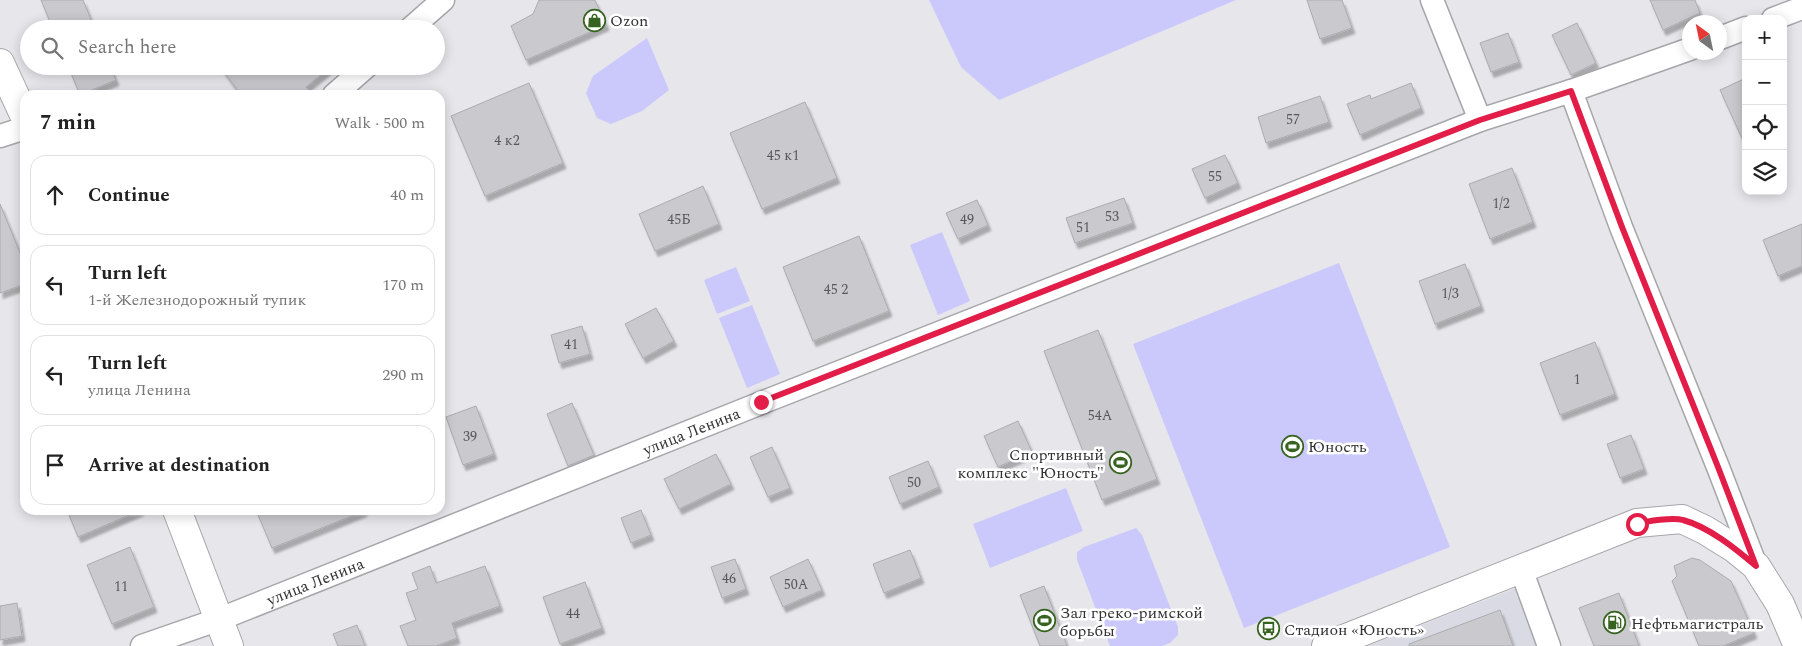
<!DOCTYPE html>
<html lang="en">
<head>
<meta charset="utf-8">
<style>
	body { margin:0; font-family:Spectral,serif; background:#f6f6f6; color:#222 }
	.controls { position:absolute; right:15px; top:15px; display:grid; overflow:hidden; border-radius:10px; box-shadow:0 2px 12px #0003 }
	.controls button { width:45px; height:45px; display:grid; place-items:center; padding:0; border:0; border-bottom:1px solid #e0e0e0; background:#fff; color:#222; font:25px sans-serif }
	.compass { position:absolute; left:1682px; top:15px; width:45px; height:45px; border-radius:50%; background:#fff; box-shadow:0 2px 12px #0003; rotate:327deg }
	.stop { position:absolute; width:15px; height:15px; margin:-11px; border:4px solid #e11d48; border-radius:50%; background:#fff }
	.stop.end { background:#e11d48; border-color:#fff; box-shadow:0 1px 5px #0008 }
	.list { margin:0; padding:0; list-style:none }
	h2 { display:flex; justify-content:space-between; align-items:center; height:65px; margin:0; padding:0 20px; font-size:21px }
	h2 small { font-size:16px; font-weight:400; color:#767676 }
	.list li { display:grid; grid-template-columns:32px 1fr auto; gap:15px; align-items:center; box-sizing:border-box; height:80px; margin:0 10px 10px; padding:0 10px; border:1px solid #e0e0e0; border-radius:15px }
	.list b { display:block; font-size:19px; white-space:nowrap }
	.list p { margin:0; font-size:16px; white-space:nowrap; color:#767676 }
	.list em { font-size:16px; font-style:normal; color:#767676 }
	.icon { flex:none; width:28px; height:28px; fill:none; stroke:currentColor; stroke-width:2; stroke-linecap:round; stroke-linejoin:round }
	.map { position:relative; flex:none; width:1802px; height:646px; overflow:hidden }
	.search { position:absolute; background:#fff; box-shadow:0 2px 12px #0003; left:20px; top:20px; width:425px; height:55px; display:flex; align-items:center; gap:12px; box-sizing:border-box; padding:0 18px; border-radius:28px; color:#767676; font-size:19px }
	.panel { position:absolute; background:#fff; box-shadow:0 2px 12px #0003; left:20px; top:90px; width:425px; height:425px; border-radius:15px }
	.map>svg:first-child { display:block }
	.built { fill:#dadae5 }
	.green { fill:#cbc9fc }
	.building { fill:#c9c9ce; stroke:#acacb0; filter:url(#shadow) }
	.lines { fill:none; stroke-linecap:round; stroke-linejoin:round }
	.street-casing { stroke:#a6a6ab; stroke-width:25 }
	.secondary-casing { stroke:#a6a6ab; stroke-width:30 }
	.street { stroke:#fff; stroke-width:22 }
	.secondary { stroke:#fff; stroke-width:28 }
	.route { stroke:#e11d48; stroke-width:6 }
	.labels { text-anchor:middle; stroke-width:5; stroke-linejoin:round; paint-order:stroke }
	.number-label { font-size:14px; fill:#57575a }
	.poi-label { font-size:16px; fill:#313133; stroke:#fff; text-anchor:start }
	.street-label { font-size:16px; fill:#313133; stroke:#fff }
</style>
</head>
<body>
<div class="map">
<svg width="1802" height="646" viewBox="0 0 1802 646">
	<defs>
		<filter id="shadow"><feDropShadow dx="3" dy="5.5" stdDeviation="1" flood-color="#0004"/></filter>
	</defs>
	<rect width="100%" height="100%" fill="#e6e6eb"/>
	<!-- built -->
	<polygon class="built" points="1519,587 1540,646 1368,646"/>
	<!-- green -->
	<g class="green">
		<polygon points="929,0 1236,0 999,100 961,67"/>
		<polygon points="647,38 669,90 642,111 611,124 597,118 586,93 593,76"/>
		<polygon points="942,232 970,301 938,315 910,245"/>
		<polygon points="1339,263 1450,547 1244,628 1133,344"/>
		<polygon points="736,267 750,301 717,314 704,280"/>
		<polygon points="752,305 780,374 747,388 719,318"/>
		<polygon points="1066,488 1083,531 990,568 973,524"/>
		<polygon points="1136,528 1142,535 1178,627 1178,635 1170,643 1161,646 1110,646 1077,560 1077,552 1084,547"/>
	</g>
	<!-- building -->
	<g class="building">
		<polygon points="41,0 83,0 95,29 53,29"/>
		<polygon points="539,0 595,0 606,25 526,60 511,26 533,14"/>
		<polygon points="1307,0 1342,0 1352,28 1320,39"/>
		<polygon points="1650,0 1695,0 1700,13 1663,30"/>
		<polygon points="1577,23 1596,63 1571,75 1552,35"/>
		<polygon points="1508,33 1519,62 1491,72 1480,43"/>
		<polygon points="68,66 110,66 116,80 80,95"/>
		<polygon points="220,66 332,66 306,87 312,95 241,95"/>
		<polygon points="1746,78 1746,147 1720,90"/>
		<polygon points="529,83 563,163 485,196 451,116"/>
		<polygon points="1411,83 1421,108 1360,135 1347,104 1370,95 1371,99"/>
		<polygon points="1320,96 1329,122 1266,143 1258,117"/>
		<polygon points="805,102 837,178 762,209 730,133"/>
		<polygon points="1225,155 1238,183 1205,198 1192,169"/>
		<polygon points="1512,168 1533,222 1490,239 1469,184"/>
		<polygon points="703,186 719,224 655,251 639,214"/>
		<polygon points="1124,198 1133,223 1075,243 1066,218"/>
		<polygon points="977,200 988,225 958,239 946,213"/>
		<polygon points="0,204 25,265 25,284 0,293"/>
		<polygon points="1802,224 1802,266 1778,276 1763,240"/>
		<polygon points="859,236 889,311 813,341 783,267"/>
		<polygon points="1465,264 1481,306 1435,324 1419,281"/>
		<polygon points="656,308 674,341 643,358 625,324"/>
		<polygon points="582,326 590,354 559,363 551,335"/>
		<polygon points="1098,330 1157,479 1102,500 1044,351"/>
		<polygon points="1595,342 1615,394 1560,415 1540,363"/>
		<polygon points="572,403 594,455 568,466 547,414"/>
		<polygon points="476,406 494,454 463,465 446,417"/>
		<polygon points="1018,421 1032,452 998,467 984,436"/>
		<polygon points="1631,435 1644,469 1620,478 1607,444"/>
		<polygon points="772,447 790,488 768,497 750,457"/>
		<polygon points="716,454 731,484 679,509 664,479"/>
		<polygon points="928,461 939,487 900,504 889,477"/>
		<polygon points="67,510 141,510 78,537"/>
		<polygon points="256,510 364,510 364,511 272,548"/>
		<polygon points="641,510 651,535 631,543 621,518"/>
		<polygon points="130,547 154,607 112,624 87,565"/>
		<polygon points="910,550 921,578 884,593 873,564"/>
		<polygon points="1692,558 1700,560 1731,581 1754,633 1723,646 1699,646 1672,581 1677,576 1674,566"/>
		<polygon points="735,559 746,589 722,598 711,567"/>
		<polygon points="808,559 822,590 783,607 770,577"/>
		<polygon points="430,566 436,583 485,566 500,606 452,623 457,638 436,646 408,646 400,626 416,620 406,593 418,589 412,573"/>
		<polygon points="585,582 602,628 560,644 543,597"/>
		<polygon points="1044,586 1067,646 1040,646 1020,595"/>
		<polygon points="1619,593 1639,646 1594,646 1579,608"/>
		<polygon points="17,603 22,636 0,640 0,606"/>
		<polygon points="1500,610 1513,646 1409,646 1409,644"/>
		<polygon points="357,625 365,646 338,646 333,634"/>
	</g>
	<g class="lines">
		<defs>
			<g id="street">
				<polyline points="1432,0 1480,120"/>
				<polyline points="1773,19 1802,8"/>
				<polyline points="410,29 443,0"/>
				<polyline points="1720,38 1746,28"/>
				<polyline points="1571,91 1621,227 1718,467 1756,566"/>
				<polyline points="334,95 367,66"/>
				<polyline points="0,136 25,128"/>
				<polyline points="1521,569 1549,646"/>
				<path id="s1" d="M142,646L220,619L761,403L1480,120L1571,91L1690,49"/>
			</g>
			<g id="secondary">
				<polyline points="0,63 25,117"/>
				<polyline points="177,510 229,646"/>
				<polyline points="1326,646 1637,523 1682,519 1705,530 1734,548 1756,566 1780,604 1798,646"/>
			</g>
		</defs>
		<!-- street casing -->
		<use href="#street" class="street-casing"/>
		<!-- secondary casing -->
		<use href="#secondary" class="secondary-casing"/>
		<!-- street -->
		<use href="#street" class="street"/>
		<!-- secondary -->
		<use href="#secondary" class="secondary"/>
	</g>
	<g class="lines">
		<!-- route -->
		<path class="route" d="M761,402L1480,120L1571,91L1622,227L1718,467L1756,566C1736,549 1709,527 1683,520C1673,517 1647,521 1637,524"/>
	</g>
	<!-- icons -->
	<defs>
		<symbol id="shop-ring" viewBox="-11 -11 22 22"><circle r="9.5" fill="#fff" stroke="#376321" stroke-width="1.5"/><path d="M-5-2.5h2.3a2.7 3.5 0 0 1 5.4 0H5L5.5 6h-11ZM-1.5-2.5h3a1.5 2.3 0 0 0-3 0Z" fill="#376321"/></symbol>
		<symbol id="stadium-ring" viewBox="-11 -11 22 22"><circle r="9.5" fill="#fff" stroke="#376321" stroke-width="1.5"/><path d="M0-5a6.5 5 0 1 0 0 10a6.5 5 0 1 0 0-10ZM-3.5-1.8h7v3.6h-7Z" fill="#376321"/></symbol>
		<symbol id="fuel-ring" viewBox="-11 -11 22 22"><circle r="9.5" fill="#fff" stroke="#376321" stroke-width="1.5"/><path d="M-5.5-6h7V0h2V4h1.3V-2.5L3-4.5l.8-.8L6-3V5H2.5V1h-1V6h-7ZM-4.2-4.7v3.2H.2V-4.7Z" fill="#376321"/></symbol>
		<symbol id="bus-ring" viewBox="-11 -11 22 22"><circle r="9.5" fill="#fff" stroke="#376321" stroke-width="1.5"/><path d="M-5-6H5V4H4V6H2V4H-2V6H-4V4H-5ZM-3.5-4V0h7V-4ZM-3.5 1.2v1.5H-2V1.2ZM2 1.2v1.5H3.5V1.2Z" fill="#376321"/></symbol>
	</defs>
	<g fill-rule="evenodd">
		<use href="#shop-ring" x="582" y="8" width="25" height="25"/>
		<use href="#stadium-ring" x="1280" y="434" width="25" height="25"/>
		<use href="#stadium-ring" x="1108" y="450" width="25" height="25"/>
		<use href="#stadium-ring" x="1032" y="608" width="25" height="25"/>
		<use href="#fuel-ring" x="1602" y="610" width="25" height="25"/>
		<use href="#bus-ring" x="1256" y="616" width="25" height="25"/>
	</g>
	<g class="labels">
		<!-- number labels -->
		<g class="number-label">
			<text x="1293" y="124">57</text>
			<text x="507" y="145">4 к2</text>
			<text x="783" y="160">45 к1</text>
			<text x="1215" y="181">55</text>
			<text x="1501" y="208">1/2</text>
			<text x="1112" y="221">53</text>
			<text x="679" y="224">45Б</text>
			<text x="967" y="224">49</text>
			<text x="1083" y="232">51</text>
			<text x="836" y="294">45 2</text>
			<text x="1450" y="298">1/3</text>
			<text x="571" y="349">41</text>
			<text x="1577" y="384">1</text>
			<text x="1100" y="420">54А</text>
			<text x="470" y="441">39</text>
			<text x="914" y="487">50</text>
			<text x="729" y="583">46</text>
			<text x="796" y="589">50А</text>
			<text x="121" y="591">11</text>
			<text x="573" y="618">44</text>
		</g>
		<!-- poi labels -->
		<g class="poi-label">
			<text x="610" y="26">Ozon</text>
			<text x="1308" y="452">Юность</text>
			<text x="1104" y="460" text-anchor="end">Спортивный<tspan x="1104" dy="18">комплекс "Юность"</tspan></text>
			<text x="1060" y="618">Зал греко-римской<tspan x="1060" dy="18">борьбы</tspan></text>
			<text x="1631" y="629">Нефтьмагистраль</text>
			<text x="1284" y="635">Стадион «Юность»</text>
		</g>
		<!-- street labels -->
		<g class="street-label">
			<text dy="6" stroke="none"><textPath href="#s1" startOffset="590">улица Ленина</textPath></text>
			<text dy="6" stroke="none"><textPath href="#s1" startOffset="185">улица Ленина</textPath></text>
		</g>
	</g>
</svg>
<div class="controls">
<button>+</button>
<button>−</button>
<button><svg class="icon" aria-label="locate" viewBox="0 0 24 24"><circle cx="12" cy="12" r="6"/><path d="M12 2v4M12 18v4M2 12h4M18 12h4"/></svg></button>
<button><svg class="icon" aria-label="layers" viewBox="0 0 24 24"><path d="M12 4l9 5-9 5-9-5zM3 14l9 5 9-5"/></svg></button>
</div>
<svg class="compass" viewBox="-18 -18 36 36"><path d="M0-13l5 13h-10z" fill="#e53935"/><path d="M0 13l5-13h-10z" fill="#767676"/></svg>
<div class="stop" style="left:1637px;top:524px"></div>
<div class="stop end" style="left:761px;top:402px"></div>
<div class="search"><svg class="icon" aria-label="search" viewBox="0 0 24 24"><circle cx="10" cy="10" r="6"/><path d="M15 15l6 6"/></svg>Search here</div>
<section class="panel">
<h2>7 min<small>Walk · 500 m</small></h2>
<ul class="list">
<li><svg class="icon" aria-label="ahead" viewBox="0 0 24 24"><path d="M12 20V5M6 11l6-6 6 6"/></svg><div><b>Continue</b></div><em>40 m</em></li>
<li><svg class="icon" aria-label="left" viewBox="0 0 24 24"><path d="M17 20v-9H6M10 6l-5 5 5 5"/></svg><div><b>Turn left</b><p>1-й Железнодорожный тупик</p></div><em>170 m</em></li>
<li><svg class="icon" aria-label="left" viewBox="0 0 24 24"><path d="M17 20v-9H6M10 6l-5 5 5 5"/></svg><div><b>Turn left</b><p>улица Ленина</p></div><em>290 m</em></li>
<li><svg class="icon" aria-label="arrive" viewBox="0 0 24 24"><path d="M6 21V4h12l-3 4 3 4H6"/></svg><div><b>Arrive at destination</b></div></li>
</ul>
</section>
</div>
</body>
</html>
